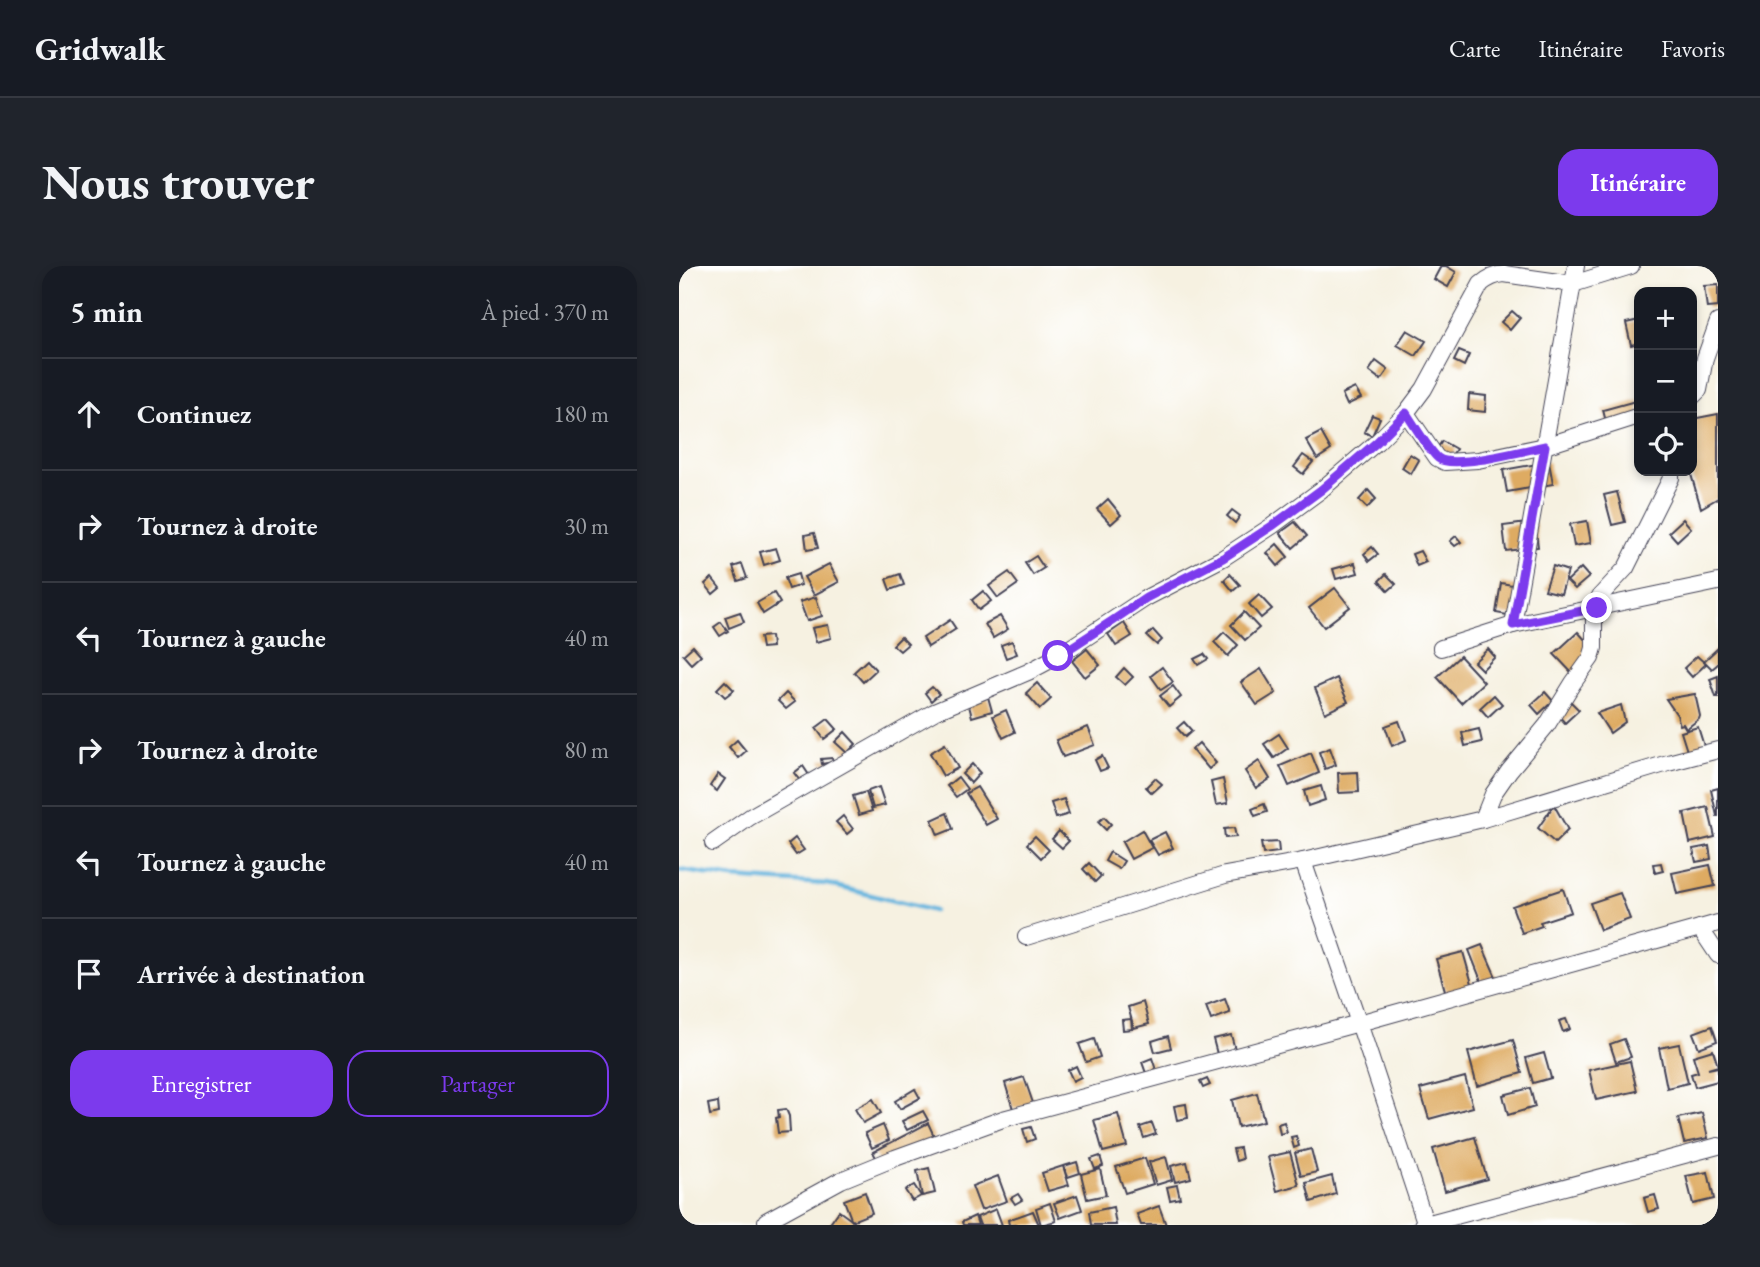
<!DOCTYPE html>
<html lang="fr">
<head>
<meta charset="utf-8">
<style>
	body { margin:0; font-family:"EB Garamond",serif; background:#20242c; color:#f1f3f6 }
	.controls { position:absolute; right:21px; top:21px; display:grid; overflow:hidden; border-radius:14px; box-shadow:0 4px 10px #0003 }
	.controls button { width:63px; height:63px; display:grid; place-items:center; padding:0; border:0; border-bottom:2px solid #363941; background:#171b24; color:#f1f3f6; font:35px sans-serif }
	.stop { position:absolute; width:21px; height:21px; margin:-16px; border:5px solid #7c3aed; border-radius:50%; background:#fff }
	.stop.end { background:#7c3aed; border-color:#fff; box-shadow:0 2px 7px #0008 }
	.list { margin:0; padding:0; list-style:none }
	h2 { display:flex; justify-content:space-between; align-items:center; height:91px; margin:0; padding:0 28px; font-size:30px }
	h2 small { font-size:23px; font-weight:400; color:#9ea1a6 }
	.list li { display:grid; grid-template-columns:46px 1fr auto; gap:21px; align-items:center; box-sizing:border-box; height:112px; padding:0 28px; border-top:2px solid #363941 }
	.list b { display:block; font-size:26px; white-space:nowrap }
	.list em { font-size:23px; font-style:normal; color:#9ea1a6 }
	.actions { display:flex; gap:14px; padding:21px 28px }
	.actions a { flex:1; padding:16px 0; border:2px solid #7c3aed; border-radius:21px; text-align:center; font-size:24px; color:#7c3aed }
	.actions .main { background:#7c3aed; color:#fff }
	.icon { flex:none; width:38px; height:38px; fill:none; stroke:currentColor; stroke-width:2; stroke-linecap:round; stroke-linejoin:round }
	.map { position:relative; flex:none; width:1039px; height:959px; overflow:hidden; border-radius:21px }
	header { display:flex; align-items:center; gap:42px; box-sizing:border-box; height:98px; padding:0 35px; background:#171b24; border-bottom:2px solid #363941 }
	header strong { font-size:33px }
	nav { display:flex; gap:38px; margin-inline-start:auto; font-size:24px }
	.intro { display:flex; align-items:center; justify-content:space-between; box-sizing:border-box; height:168px; padding:0 42px }
	h1 { margin:0; font-size:49px }
	.button { padding:18px 32px; border-radius:21px; background:#7c3aed; color:#fff; font-size:24px; font-weight:700 }
	main { display:flex; gap:42px; padding:0 42px }
	aside { flex:1; background:#171b24; border-radius:21px; box-shadow:0 4px 10px #0003 }
	.map>svg:first-child { display:block }
	.lines { fill:none; stroke-linecap:round; stroke-linejoin:round }
	.stream { stroke:#64b5df; stroke-width:4.5 }
	.building { fill:#deab62 }
	.minor-casing { stroke:#424154; stroke-width:18 }
	.minor { stroke:#fff; stroke-width:16 }
	.route { stroke:#7c3aed; stroke-width:9 }
</style>
</head>
<body>
<header>
<strong>Gridwalk</strong>
<nav><a>Carte</a><a>Itinéraire</a><a>Favoris</a></nav>
</header>
<div class="intro"><h1>Nous trouver</h1><a class="button">Itinéraire</a></div>
<main>
<aside>
<h2>5 min<small>À pied · 370 m</small></h2>
<ul class="list">
<li><svg class="icon" aria-label="ahead" viewBox="0 0 24 24"><path d="M12 20V5M6 11l6-6 6 6"/></svg><div><b>Continuez</b></div><em>180 m</em></li>
<li><svg class="icon" aria-label="right" viewBox="0 0 24 24"><path d="M7 20v-9h11M14 6l5 5-5 5"/></svg><div><b>Tournez à droite</b></div><em>30 m</em></li>
<li><svg class="icon" aria-label="left" viewBox="0 0 24 24"><path d="M17 20v-9H6M10 6l-5 5 5 5"/></svg><div><b>Tournez à gauche</b></div><em>40 m</em></li>
<li><svg class="icon" aria-label="right" viewBox="0 0 24 24"><path d="M7 20v-9h11M14 6l5 5-5 5"/></svg><div><b>Tournez à droite</b></div><em>80 m</em></li>
<li><svg class="icon" aria-label="left" viewBox="0 0 24 24"><path d="M17 20v-9H6M10 6l-5 5 5 5"/></svg><div><b>Tournez à gauche</b></div><em>40 m</em></li>
<li><svg class="icon" aria-label="arrive" viewBox="0 0 24 24"><path d="M6 21V4h12l-3 4 3 4H6"/></svg><div><b>Arrivée à destination</b></div></li>
</ul>
<div class="actions"><a class="main">Enregistrer</a><a>Partager</a></div>
</aside>
<div class="map">
<svg width="1039" height="959" viewBox="0 0 1039 959">
	<rect width="100%" height="100%" fill="#fff"/>
	<filter id="ink" filterUnits="userSpaceOnUse"><feTurbulence type="fractalNoise" baseFrequency=".0143" numOctaves="2"/><feDisplacementMap in="SourceGraphic" scale="14" xChannelSelector="R" yChannelSelector="G"/><feConvolveMatrix kernelMatrix="1 2 1 2 8 2 1 2 1" color-interpolation-filters="sRGB"/></filter>
	<filter id="wash" filterUnits="userSpaceOnUse"><feTurbulence type="fractalNoise" baseFrequency=".00686" numOctaves="4" result="noise"/><feDisplacementMap in="SourceGraphic" scale="28" xChannelSelector="R" yChannelSelector="G"/><feGaussianBlur stdDeviation="1.57" result="paint"/><feColorMatrix in="noise" values="0 0 0 0 0 0 0 0 0 0 0 0 0 0 0 0 0 1.4 0 .05"/><feComposite in="paint" operator="in"/></filter>
	<g filter="url(#wash)">
		<rect width="100%" height="100%" fill="#f6f1e1"/>
		<g class="lines">
			<!-- stream -->
			<polyline class="stream" points="0,604 54,612 148,618 255,645"/>
		</g>
		<g id="blocks">
			<!-- building -->
			<g class="building">
				<polygon points="762,0 767,0 777,6 769,21 755,13"/>
				<polygon points="1039,19 1039,41 1028,42 1025,20"/>
				<polygon points="833,45 841,52 831,64 822,56"/>
				<polygon points="960,54 960,77 952,79 947,57"/>
				<polygon points="728,64 747,75 737,90 718,79"/>
				<polygon points="780,85 790,89 785,100 775,95"/>
				<polygon points="697,95 709,104 702,114 690,105"/>
				<polygon points="676,122 682,132 668,139 663,128"/>
				<polygon points="790,128 807,130 806,146 789,144"/>
				<polygon points="960,134 960,155 929,164 924,144"/>
				<polygon points="1039,148 1039,232 1022,242 1011,205 1013,205 1013,153"/>
				<polygon points="693,149 701,152 693,170 685,166"/>
				<polygon points="642,166 652,184 638,193 627,174"/>
				<polygon points="763,175 777,183 770,194 756,186"/>
				<polygon points="731,188 740,194 732,208 723,202"/>
				<polygon points="624,189 634,196 624,208 615,201"/>
				<polygon points="870,196 874,218 828,226 824,204"/>
				<polygon points="689,224 697,233 688,242 680,234"/>
				<polygon points="938,226 946,256 933,259 925,229"/>
				<polygon points="429,233 442,249 432,258 418,243"/>
				<polygon points="553,244 561,250 556,257 548,250"/>
				<polygon points="1004,253 1012,262 998,275 990,266"/>
				<polygon points="908,255 912,277 895,280 891,258"/>
				<polygon points="616,256 628,270 614,282 601,267"/>
				<polygon points="856,256 859,281 827,285 824,260"/>
				<polygon points="135,267 139,282 128,284 126,269"/>
				<polygon points="777,270 782,276 776,280 771,275"/>
				<polygon points="598,278 609,291 599,300 588,287"/>
				<polygon points="693,281 699,288 690,295 685,288"/>
				<polygon points="97,282 101,294 85,299 81,286"/>
				<polygon points="741,285 747,296 738,300 733,288"/>
				<polygon points="357,290 365,302 354,309 346,297"/>
				<polygon points="676,297 679,307 657,313 654,303"/>
				<polygon points="63,298 68,312 59,315 54,301"/>
				<polygon points="150,298 160,316 135,329 125,311"/>
				<polygon points="874,300 889,305 882,328 866,324"/>
				<polygon points="902,302 910,311 896,323 888,315"/>
				<polygon points="330,306 339,318 319,332 310,320"/>
				<polygon points="119,308 122,319 110,323 106,312"/>
				<polygon points="221,308 225,319 211,324 207,313"/>
				<polygon points="551,308 561,319 554,325 545,314"/>
				<polygon points="707,308 717,318 709,325 700,315"/>
				<polygon points="33,312 41,322 34,328 26,318"/>
				<polygon points="822,317 845,321 840,351 817,347"/>
				<polygon points="656,322 671,341 645,361 630,342"/>
				<polygon points="304,325 312,335 300,344 293,334"/>
				<polygon points="95,327 101,337 84,348 78,337"/>
				<polygon points="580,329 593,343 582,352 570,338"/>
				<polygon points="137,331 143,350 128,355 121,336"/>
				<polygon points="61,346 65,356 50,362 46,351"/>
				<polygon points="565,346 580,362 566,374 552,359"/>
				<polygon points="321,350 329,363 314,372 306,358"/>
				<polygon points="271,354 277,363 249,381 244,372"/>
				<polygon points="42,356 49,365 41,370 35,361"/>
				<polygon points="445,357 453,370 437,380 429,368"/>
				<polygon points="149,359 152,372 137,376 133,362"/>
				<polygon points="474,364 483,374 478,379 468,370"/>
				<polygon points="545,366 559,379 549,390 535,376"/>
				<polygon points="899,366 918,387 895,409 875,388"/>
				<polygon points="92,370 93,381 83,382 81,371"/>
				<polygon points="222,371 229,378 221,385 214,379"/>
				<polygon points="333,375 338,388 327,392 322,379"/>
				<polygon points="14,380 22,389 12,398 4,389"/>
				<polygon points="1039,382 1039,398 1033,403 1025,395"/>
				<polygon points="408,383 421,399 406,411 393,395"/>
				<polygon points="809,383 816,391 803,404 795,396"/>
				<polygon points="525,388 529,393 519,399 515,393"/>
				<polygon points="781,390 805,416 782,437 758,411"/>
				<polygon points="1018,390 1027,398 1013,411 1005,402"/>
				<polygon points="188,394 197,404 184,416 175,406"/>
				<polygon points="483,401 494,416 482,424 472,410"/>
				<polygon points="445,402 454,411 446,419 437,411"/>
				<polygon points="582,403 597,427 578,439 562,416"/>
				<polygon points="1039,410 1039,431 1037,431 1031,413"/>
				<polygon points="658,412 669,436 646,447 636,422"/>
				<polygon points="46,415 55,424 46,431 38,423"/>
				<polygon points="358,417 372,433 361,443 347,427"/>
				<polygon points="494,420 502,431 490,441 481,430"/>
				<polygon points="253,421 260,428 252,435 246,427"/>
				<polygon points="866,426 874,435 860,448 852,439"/>
				<polygon points="107,427 116,436 107,443 99,435"/>
				<polygon points="1016,428 1021,450 1020,453 1007,463 1004,458 1001,459 998,449 987,433"/>
				<polygon points="815,429 823,438 809,451 801,442"/>
				<polygon points="309,431 313,445 293,451 289,436"/>
				<polygon points="892,436 900,444 886,457 878,448"/>
				<polygon points="942,439 946,456 931,467 918,447"/>
				<polygon points="327,444 336,466 324,472 314,450"/>
				<polygon points="149,453 158,463 145,473 137,462"/>
				<polygon points="720,455 727,474 713,480 706,460"/>
				<polygon points="505,456 513,465 506,471 498,462"/>
				<polygon points="409,461 416,479 384,491 377,474"/>
				<polygon points="1019,461 1025,480 1008,485 1002,466"/>
				<polygon points="800,463 803,476 786,480 783,467"/>
				<polygon points="166,466 177,478 168,487 156,476"/>
				<polygon points="600,468 609,482 595,492 585,478"/>
				<polygon points="58,474 67,485 59,492 50,481"/>
				<polygon points="520,477 537,497 530,503 513,483"/>
				<polygon points="266,478 279,502 264,510 251,487"/>
				<polygon points="651,482 657,499 646,503 640,486"/>
				<polygon points="632,487 640,507 610,520 601,500"/>
				<polygon points="423,490 429,502 421,505 416,494"/>
				<polygon points="153,492 154,496 143,498 142,493"/>
				<polygon points="580,495 591,513 577,522 566,505"/>
				<polygon points="293,498 301,507 292,517 283,508"/>
				<polygon points="124,500 130,509 122,516 115,507"/>
				<polygon points="679,506 680,526 660,527 659,507"/>
				<polygon points="39,508 46,513 38,525 31,520"/>
				<polygon points="279,511 288,523 277,531 268,520"/>
				<polygon points="476,512 483,518 473,527 467,521"/>
				<polygon points="544,513 549,537 537,539 532,516"/>
				<polygon points="642,520 646,534 629,540 625,525"/>
				<polygon points="200,521 206,539 194,542 189,525"/>
				<polygon points="298,521 318,553 307,559 287,527"/>
				<polygon points="1039,522 1039,550 1038,550 1032,524"/>
				<polygon points="187,526 193,545 180,549 174,530"/>
				<polygon points="385,533 390,548 377,552 372,537"/>
				<polygon points="585,538 588,546 576,550 573,543"/>
				<polygon points="875,539 889,564 876,577 859,562"/>
				<polygon points="1029,541 1036,571 1011,577 1005,547"/>
				<polygon points="268,547 274,563 259,569 253,554"/>
				<polygon points="164,550 174,563 168,568 157,556"/>
				<polygon points="425,551 432,558 427,564 419,556"/>
				<polygon points="555,562 557,571 546,572 545,563"/>
				<polygon points="463,564 473,582 452,593 443,576"/>
				<polygon points="380,565 390,575 383,582 373,573"/>
				<polygon points="486,566 494,582 479,589 470,574"/>
				<polygon points="356,570 370,584 362,592 348,578"/>
				<polygon points="116,572 125,584 117,589 109,578"/>
				<polygon points="599,576 600,586 584,588 582,577"/>
				<polygon points="1030,580 1032,593 1017,596 1014,583"/>
				<polygon points="431,586 445,595 440,603 426,595"/>
				<polygon points="410,597 422,610 416,616 404,603"/>
				<polygon points="982,597 984,605 976,607 974,598"/>
				<polygon points="1031,599 1036,620 998,628 993,607"/>
				<polygon points="884,623 892,646 861,656 863,660 843,667 833,640"/>
				<polygon points="941,627 951,653 921,664 911,637"/>
				<polygon points="803,679 817,711 803,717 790,684"/>
				<polygon points="784,686 794,721 767,728 757,693"/>
				<polygon points="546,733 551,747 532,754 527,740"/>
				<polygon points="464,736 470,758 455,762 449,741"/>
				<polygon points="452,753 453,763 444,764 443,754"/>
				<polygon points="887,753 891,763 884,766 880,755"/>
				<polygon points="1033,760 1038,775 1020,782 1014,767"/>
				<polygon points="552,769 556,783 538,788 534,773"/>
				<polygon points="489,770 492,782 476,786 473,775"/>
				<polygon points="415,773 421,791 407,796 400,778"/>
				<polygon points="945,773 952,791 937,796 931,778"/>
				<polygon points="834,774 843,807 798,820 789,786"/>
				<polygon points="1000,778 1009,817 988,822 980,782"/>
				<polygon points="1034,784 1039,800 1029,803 1039,801 1039,815 1016,821 1012,808 1019,806 1014,790"/>
				<polygon points="865,787 872,812 854,817 847,792"/>
				<polygon points="473,792 478,807 468,810 463,796"/>
				<polygon points="951,795 958,825 917,834 910,804"/>
				<polygon points="397,800 402,811 394,815 389,804"/>
				<polygon points="345,811 354,837 334,843 326,817"/>
				<polygon points="786,811 794,841 750,853 741,823"/>
				<polygon points="528,813 531,819 524,822 521,816"/>
				<polygon points="851,822 856,841 829,849 824,829"/>
				<polygon points="236,823 241,832 221,843 216,835"/>
				<polygon points="578,827 585,855 559,861 553,834"/>
				<polygon points="194,833 202,847 184,857 176,843"/>
				<polygon points="39,836 40,847 31,849 29,838"/>
				<polygon points="507,838 509,852 498,854 495,840"/>
				<polygon points="107,843 110,850 111,866 99,867 97,852 100,851 99,844"/>
				<polygon points="244,845 249,854 228,864 223,855"/>
				<polygon points="1023,847 1029,872 1005,877 999,852"/>
				<polygon points="439,848 448,880 424,886 415,854"/>
				<polygon points="605,856 608,866 601,868 599,858"/>
				<polygon points="249,857 256,872 202,901 194,886"/>
				<polygon points="473,857 477,868 465,872 461,861"/>
				<polygon points="204,859 210,874 193,882 186,867"/>
				<polygon points="352,861 356,873 348,876 344,863"/>
				<polygon points="617,870 620,880 615,882 612,871"/>
				<polygon points="796,871 808,913 766,925 754,883"/>
				<polygon points="561,882 563,893 557,895 554,883"/>
				<polygon points="632,883 638,906 622,910 616,887"/>
				<polygon points="611,886 620,919 598,925 589,891"/>
				<polygon points="421,890 424,900 416,903 412,893"/>
				<polygon points="487,891 493,914 477,919 470,896"/>
				<polygon points="466,892 474,918 446,927 437,901"/>
				<polygon points="398,896 401,907 389,911 385,900"/>
				<polygon points="508,896 512,912 496,916 492,900"/>
				<polygon points="384,900 390,919 369,925 363,907"/>
				<polygon points="250,902 256,927 243,930 238,905"/>
				<polygon points="421,903 427,929 408,933 402,908"/>
				<polygon points="1029,906 1035,933 1014,938 1007,910"/>
				<polygon points="319,910 328,935 302,944 293,920"/>
				<polygon points="653,910 657,928 632,936 627,917"/>
				<polygon points="235,919 242,930 233,935 226,924"/>
				<polygon points="498,919 501,932 491,934 488,921"/>
				<polygon points="186,926 193,947 173,955 165,934"/>
				<polygon points="339,928 343,934 336,938 332,932"/>
				<polygon points="398,929 403,944 381,952 375,937"/>
				<polygon points="976,929 980,943 969,946 965,932"/>
				<polygon points="371,937 377,955 362,959 357,942"/>
				<polygon points="480,940 487,959 462,959 458,948"/>
				<polygon points="434,941 437,959 412,959 410,946"/>
				<polygon points="317,943 323,959 301,959 298,951"/>
				<polygon points="160,945 171,953 179,959 150,959"/>
				<polygon points="354,945 360,959 330,959 329,954"/>
				<polygon points="296,950 299,959 284,959 283,956"/>
			</g>
		</g>
	</g>
	<g filter="url(#ink)">
		<use href="#blocks" fill-opacity="0" stroke="#424154" stroke-width="2"/>
		<g class="lines">
			<defs>
				<g id="minor">
					<polyline points="1013,131 1020,124 1026,92 1039,56"/>
					<polyline points="727,147 758,192 766,196 799,194 866,180 960,150"/>
					<polyline points="834,359 897,0"/>
					<polyline points="762,382 834,359 1039,316"/>
					<polyline points="804,553 814,528 830,505 868,459 894,417 912,392 915,382 915,352 921,330 947,302 992,212 992,205"/>
					<path d="M34,577L71,551L255,446L349,406L379,390L467,332L544,292L593,260L642,224L698,176L727,147L745,123L802,18C809,12 815,9 825,8L894,18L952,0"/>
					<polyline points="624,595 680,757 747,959"/>
					<polyline points="1021,662 1039,689"/>
					<polyline points="347,671 546,609 624,595 804,553 989,497 1039,484"/>
					<polyline points="87,955 162,914 216,892 324,853 680,757 1039,657"/>
					<polyline points="743,959 1039,880"/>
				</g>
			</defs>
			<!-- minor casing -->
			<use href="#minor" class="minor-casing"/>
			<!-- minor -->
			<use href="#minor" class="minor"/>
		</g>
	</g>
	<g class="lines" filter="url(#ink)">
		<!-- route -->
		<path class="route" d="M379,390L433,355L467,332L544,292L593,260L642,224L698,176L727,147C734,157 751,186 759,192C773,204 847,184 866,180L834,359L918,342"/>
	</g>
</svg>
<div class="controls">
<button>+</button>
<button>−</button>
<button><svg class="icon" aria-label="locate" viewBox="0 0 24 24"><circle cx="12" cy="12" r="6"/><path d="M12 2v4M12 18v4M2 12h4M18 12h4"/></svg></button>
</div>
<div class="stop" style="left:379px;top:390px"></div>
<div class="stop end" style="left:918px;top:342px"></div>
</div>
</main>
</body>
</html>
